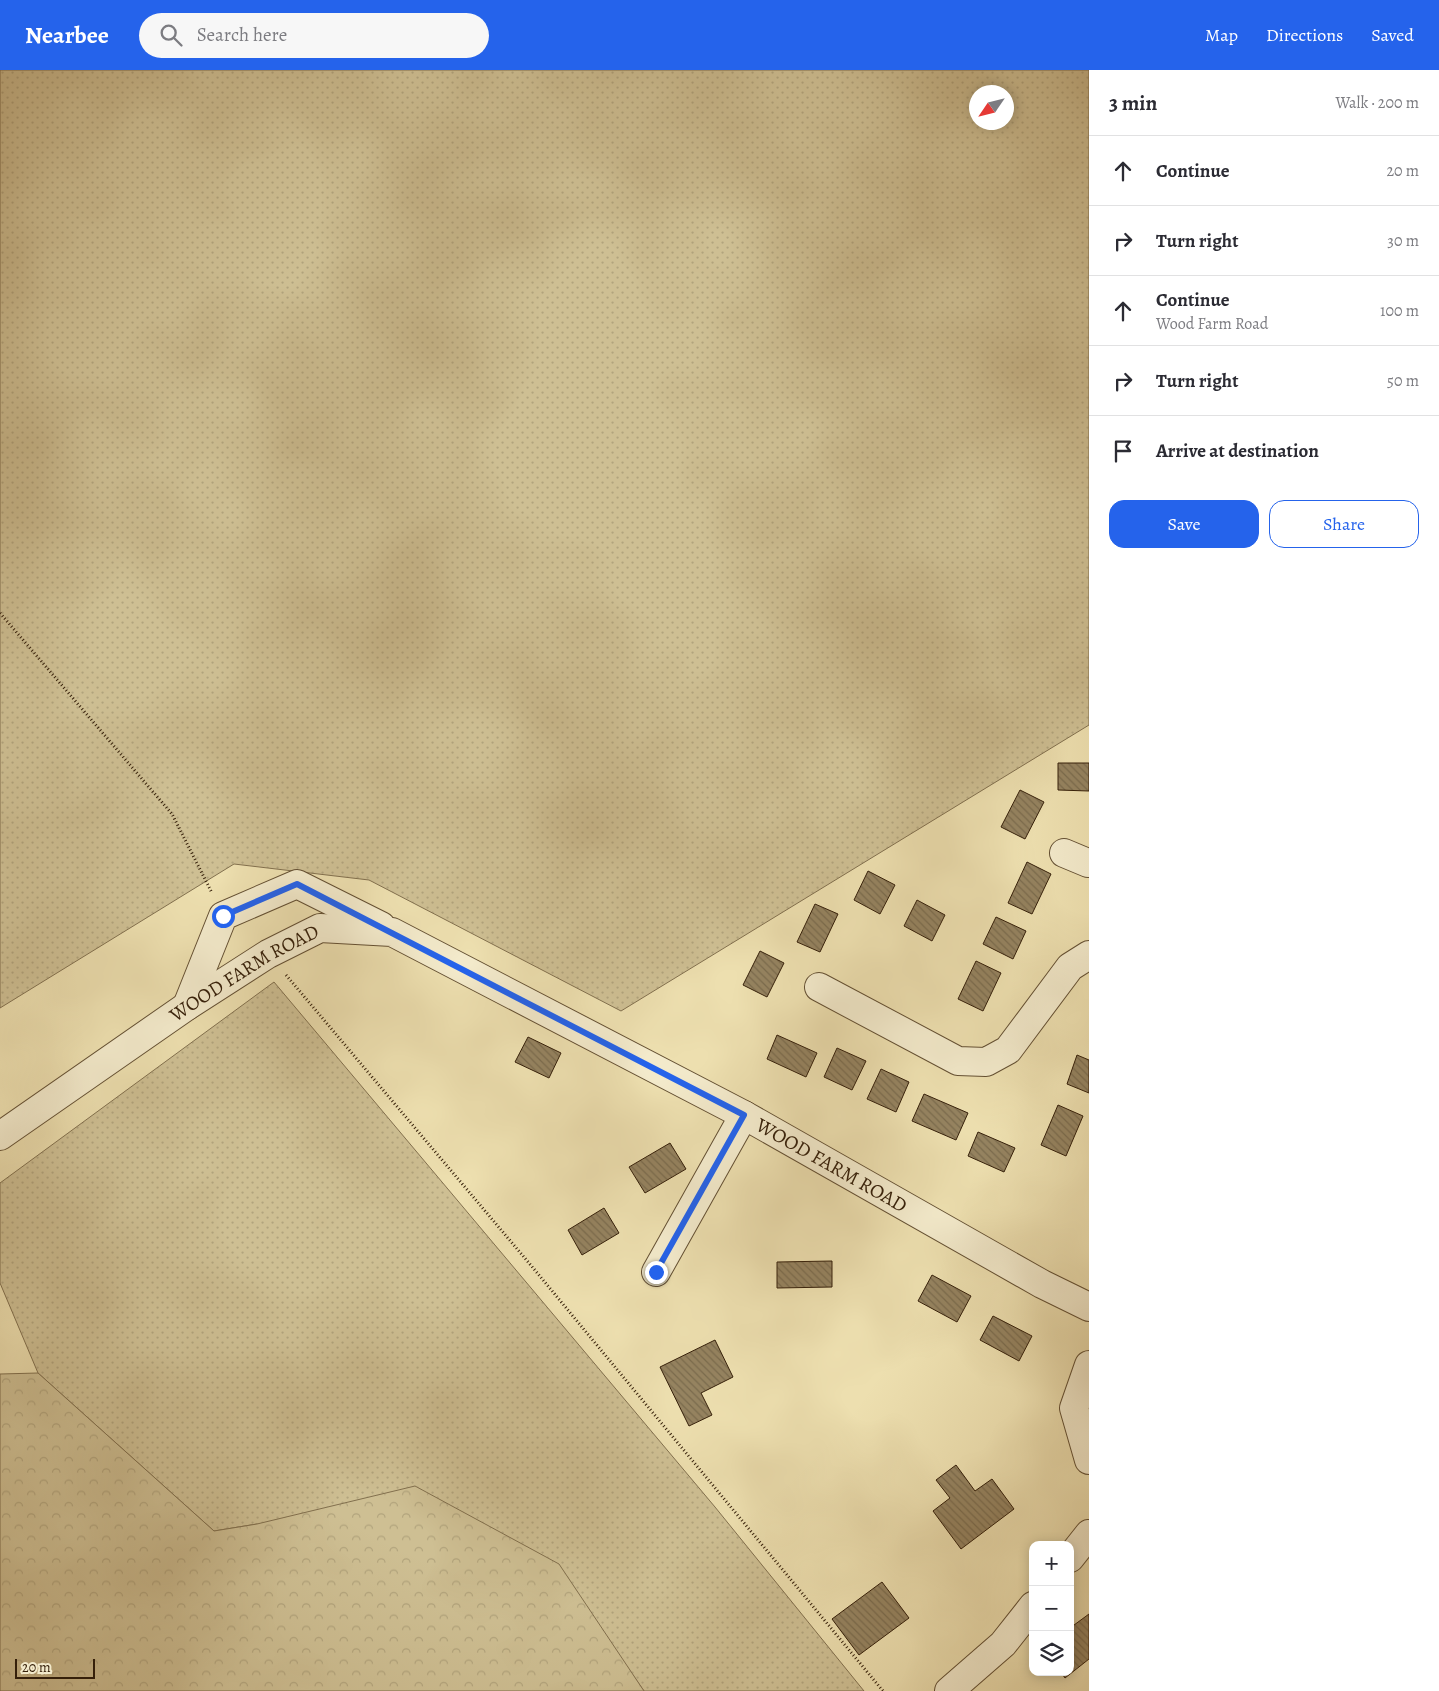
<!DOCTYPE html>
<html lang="en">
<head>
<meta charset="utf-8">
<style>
	body { margin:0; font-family:Alegreya,serif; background:#f7f7f7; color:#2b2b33 }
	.controls { position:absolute; right:15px; bottom:15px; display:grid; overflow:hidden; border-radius:10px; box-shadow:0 2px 12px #0003 }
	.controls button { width:45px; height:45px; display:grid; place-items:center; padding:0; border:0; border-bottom:1px solid #e1e1e2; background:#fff; color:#2b2b33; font:25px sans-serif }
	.compass { position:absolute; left:969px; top:15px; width:45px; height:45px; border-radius:50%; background:#fff; box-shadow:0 2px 12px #0003; rotate:235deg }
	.scale { position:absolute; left:15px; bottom:12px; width:80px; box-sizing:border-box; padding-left:5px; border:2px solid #36200a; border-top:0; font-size:14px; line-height:18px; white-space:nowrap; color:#36200a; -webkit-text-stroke:4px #f3eacb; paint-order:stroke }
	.stop { position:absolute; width:15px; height:15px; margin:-11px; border:4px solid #2563eb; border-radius:50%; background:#fff }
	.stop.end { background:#2563eb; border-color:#fff; box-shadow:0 1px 5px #0008 }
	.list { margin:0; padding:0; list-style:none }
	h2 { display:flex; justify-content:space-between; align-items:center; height:65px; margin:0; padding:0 20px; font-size:21px }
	h2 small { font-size:16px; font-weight:400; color:#7c7c81 }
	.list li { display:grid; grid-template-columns:32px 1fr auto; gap:15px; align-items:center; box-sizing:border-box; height:70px; padding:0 20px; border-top:1px solid #e1e1e2 }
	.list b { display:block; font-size:19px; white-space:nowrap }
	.list p { margin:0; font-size:16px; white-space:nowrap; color:#7c7c81 }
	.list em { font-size:16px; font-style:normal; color:#7c7c81 }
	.actions { display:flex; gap:10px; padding:15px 20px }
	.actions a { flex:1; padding:11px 0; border:1px solid #2563eb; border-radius:15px; text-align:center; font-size:18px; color:#2563eb }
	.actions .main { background:#2563eb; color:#fff }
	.icon { flex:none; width:28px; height:28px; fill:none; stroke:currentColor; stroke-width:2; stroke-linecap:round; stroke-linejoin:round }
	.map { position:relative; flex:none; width:1089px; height:1621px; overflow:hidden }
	header { display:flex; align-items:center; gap:30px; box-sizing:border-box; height:70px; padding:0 25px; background:#2563eb; color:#fff }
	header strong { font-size:24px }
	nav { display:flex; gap:28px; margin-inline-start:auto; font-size:18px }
	.search { width:350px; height:45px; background:#f7f7f7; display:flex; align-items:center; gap:12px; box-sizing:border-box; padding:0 18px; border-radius:28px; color:#7c7c81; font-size:19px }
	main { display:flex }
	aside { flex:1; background:#fff }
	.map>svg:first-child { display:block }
	.grass { fill:url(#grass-dots); stroke:#82704e; fill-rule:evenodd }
	.forest { fill:url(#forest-crowns); stroke:#82704e }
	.building { fill:url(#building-back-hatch); stroke:#36200a }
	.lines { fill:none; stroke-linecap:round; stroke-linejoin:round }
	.minor-casing { stroke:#645033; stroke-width:30 }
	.path { stroke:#36200a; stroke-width:3; stroke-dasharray:1 2.5; stroke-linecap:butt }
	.minor { stroke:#f3eacb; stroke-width:28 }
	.route { stroke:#2563eb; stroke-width:6 }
	.labels { text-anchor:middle; stroke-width:4.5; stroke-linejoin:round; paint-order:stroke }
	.street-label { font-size:20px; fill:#36200a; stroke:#f3eacb }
</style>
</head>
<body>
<header>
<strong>Nearbee</strong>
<div class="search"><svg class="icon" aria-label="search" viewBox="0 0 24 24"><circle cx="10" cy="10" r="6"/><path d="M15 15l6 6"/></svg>Search here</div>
<nav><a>Map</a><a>Directions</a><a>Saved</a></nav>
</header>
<main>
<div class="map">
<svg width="1089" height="1621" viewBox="0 0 1089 1621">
	<defs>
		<pattern id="grass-dots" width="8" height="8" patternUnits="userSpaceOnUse" patternTransform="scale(1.25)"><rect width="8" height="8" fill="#cebf93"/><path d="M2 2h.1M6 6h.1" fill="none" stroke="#b2a47d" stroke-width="1.8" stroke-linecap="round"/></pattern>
		<pattern id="forest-crowns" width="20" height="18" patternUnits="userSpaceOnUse" patternTransform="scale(1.25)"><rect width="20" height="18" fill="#cebf93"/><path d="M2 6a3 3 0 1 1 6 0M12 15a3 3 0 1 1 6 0" fill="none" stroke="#b2a47d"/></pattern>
		<pattern id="building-back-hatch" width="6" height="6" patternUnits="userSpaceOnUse" patternTransform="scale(1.25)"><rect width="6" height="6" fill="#958360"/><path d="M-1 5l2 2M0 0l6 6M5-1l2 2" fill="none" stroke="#7a6b4d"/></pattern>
	</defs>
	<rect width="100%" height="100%" fill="#eddfaf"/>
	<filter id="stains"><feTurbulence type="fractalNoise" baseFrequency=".004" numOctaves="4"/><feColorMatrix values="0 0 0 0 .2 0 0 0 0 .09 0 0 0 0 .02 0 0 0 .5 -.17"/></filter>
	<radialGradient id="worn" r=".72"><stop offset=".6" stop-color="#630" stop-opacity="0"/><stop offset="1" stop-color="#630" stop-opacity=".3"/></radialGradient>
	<!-- grass -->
	<g class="grass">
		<path d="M0,0H1089V655L621,941L369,810L234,794L0,938ZM976,22H1006V52H976Z"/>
		<polygon points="274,912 715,1437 864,1621 644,1621 632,1604 257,1454 214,1461 38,1303 0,1213 0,1113"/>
	</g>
	<!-- forest -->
	<polygon class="forest" points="38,1303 214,1461 257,1454 415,1416 559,1494 644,1621 0,1621 0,1304"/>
	<!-- building -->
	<g class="building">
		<polygon points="1058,693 1089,693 1089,721 1058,720"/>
		<polygon points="1020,720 1044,732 1025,769 1001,757"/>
		<polygon points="1027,792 1051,804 1032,844 1008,833"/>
		<polygon points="868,801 895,815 880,844 854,830"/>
		<polygon points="917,830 945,845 932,871 904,856"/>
		<polygon points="815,834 838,844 820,882 797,872"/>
		<polygon points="996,847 1026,861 1013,889 983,874"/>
		<polygon points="760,881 784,893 767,927 743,915"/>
		<polygon points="976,891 1001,903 983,941 958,929"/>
		<polygon points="777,965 817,983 806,1007 767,989"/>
		<polygon points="528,967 561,983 549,1008 515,992"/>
		<polygon points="837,978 866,991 852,1020 824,1007"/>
		<polygon points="1077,985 1089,990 1089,1023 1067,1014"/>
		<polygon points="881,999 909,1012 896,1042 867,1029"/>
		<polygon points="924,1024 968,1043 956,1070 912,1051"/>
		<polygon points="1058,1035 1083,1046 1066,1086 1041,1075"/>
		<polygon points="978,1062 1015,1078 1004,1102 968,1086"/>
		<polygon points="670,1073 686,1099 645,1123 629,1097"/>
		<polygon points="604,1138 619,1163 582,1185 568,1160"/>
		<polygon points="832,1191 832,1217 777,1218 777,1192"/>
		<polygon points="932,1205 971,1226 957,1252 918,1231"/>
		<polygon points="993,1246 1032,1266 1019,1291 980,1270"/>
		<polygon points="715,1270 733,1307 701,1323 712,1345 689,1356 660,1297"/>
		<polygon points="956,1395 975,1421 992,1409 1014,1439 961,1479 933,1441 950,1428 936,1410"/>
		<polygon points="882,1512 909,1548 859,1585 832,1549"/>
		<polygon points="1089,1544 1089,1589 1065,1608 1061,1602 1070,1602 1070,1558"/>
	</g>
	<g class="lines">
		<defs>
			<g id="minor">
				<polyline points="1064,783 1088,793"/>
				<polyline points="819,917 958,991 986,992 1008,980 1070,897 1089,885"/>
				<polyline points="187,936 223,846 297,814 381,856"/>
				<path id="s1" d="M0,1066L187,936L268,884L320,858L392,862L744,1045L1042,1214L1089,1237"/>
				<polyline points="656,1202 744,1045"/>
				<polyline points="1089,1295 1074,1338 1089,1390"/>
				<polyline points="1070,1488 1089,1464"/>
				<polyline points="949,1621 1003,1574 1033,1536"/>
			</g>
		</defs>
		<!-- minor casing -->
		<use href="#minor" class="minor-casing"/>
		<!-- path -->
		<g class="path">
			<polyline points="0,543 172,744 212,823"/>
			<polyline points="286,905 529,1193 883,1621"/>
		</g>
		<!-- minor -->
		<use href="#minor" class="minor"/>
	</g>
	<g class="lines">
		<!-- route -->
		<polyline class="route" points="223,846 297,814 744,1045 656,1202"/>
	</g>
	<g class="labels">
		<!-- street labels -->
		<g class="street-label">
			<text dy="7" stroke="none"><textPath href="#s1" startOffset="294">WOOD FARM ROAD</textPath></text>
			<text dy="7" stroke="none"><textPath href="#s1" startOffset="952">WOOD FARM ROAD</textPath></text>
		</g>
	</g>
	<rect width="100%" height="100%" filter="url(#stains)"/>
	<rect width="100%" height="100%" fill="url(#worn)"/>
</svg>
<div class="controls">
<button>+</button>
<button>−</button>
<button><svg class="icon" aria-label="layers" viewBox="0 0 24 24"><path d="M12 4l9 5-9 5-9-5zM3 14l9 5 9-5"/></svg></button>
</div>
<svg class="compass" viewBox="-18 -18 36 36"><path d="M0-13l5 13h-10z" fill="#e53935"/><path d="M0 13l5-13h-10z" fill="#7c7c81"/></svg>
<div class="scale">20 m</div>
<div class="stop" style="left:223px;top:846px"></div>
<div class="stop end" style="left:656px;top:1202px"></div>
</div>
<aside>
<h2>3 min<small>Walk · 200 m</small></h2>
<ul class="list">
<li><svg class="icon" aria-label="ahead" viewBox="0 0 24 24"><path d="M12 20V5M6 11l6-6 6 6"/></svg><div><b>Continue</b></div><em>20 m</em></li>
<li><svg class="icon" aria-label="right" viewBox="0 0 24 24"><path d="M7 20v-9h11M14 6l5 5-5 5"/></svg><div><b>Turn right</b></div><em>30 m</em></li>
<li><svg class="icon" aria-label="ahead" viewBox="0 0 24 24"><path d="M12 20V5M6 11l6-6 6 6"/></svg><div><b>Continue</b><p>Wood Farm Road</p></div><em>100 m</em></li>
<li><svg class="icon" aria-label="right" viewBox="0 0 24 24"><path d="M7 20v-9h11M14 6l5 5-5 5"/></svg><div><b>Turn right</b></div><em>50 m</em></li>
<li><svg class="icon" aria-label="arrive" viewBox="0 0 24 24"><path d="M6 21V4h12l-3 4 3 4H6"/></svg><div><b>Arrive at destination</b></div></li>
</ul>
<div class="actions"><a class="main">Save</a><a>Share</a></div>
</aside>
</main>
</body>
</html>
